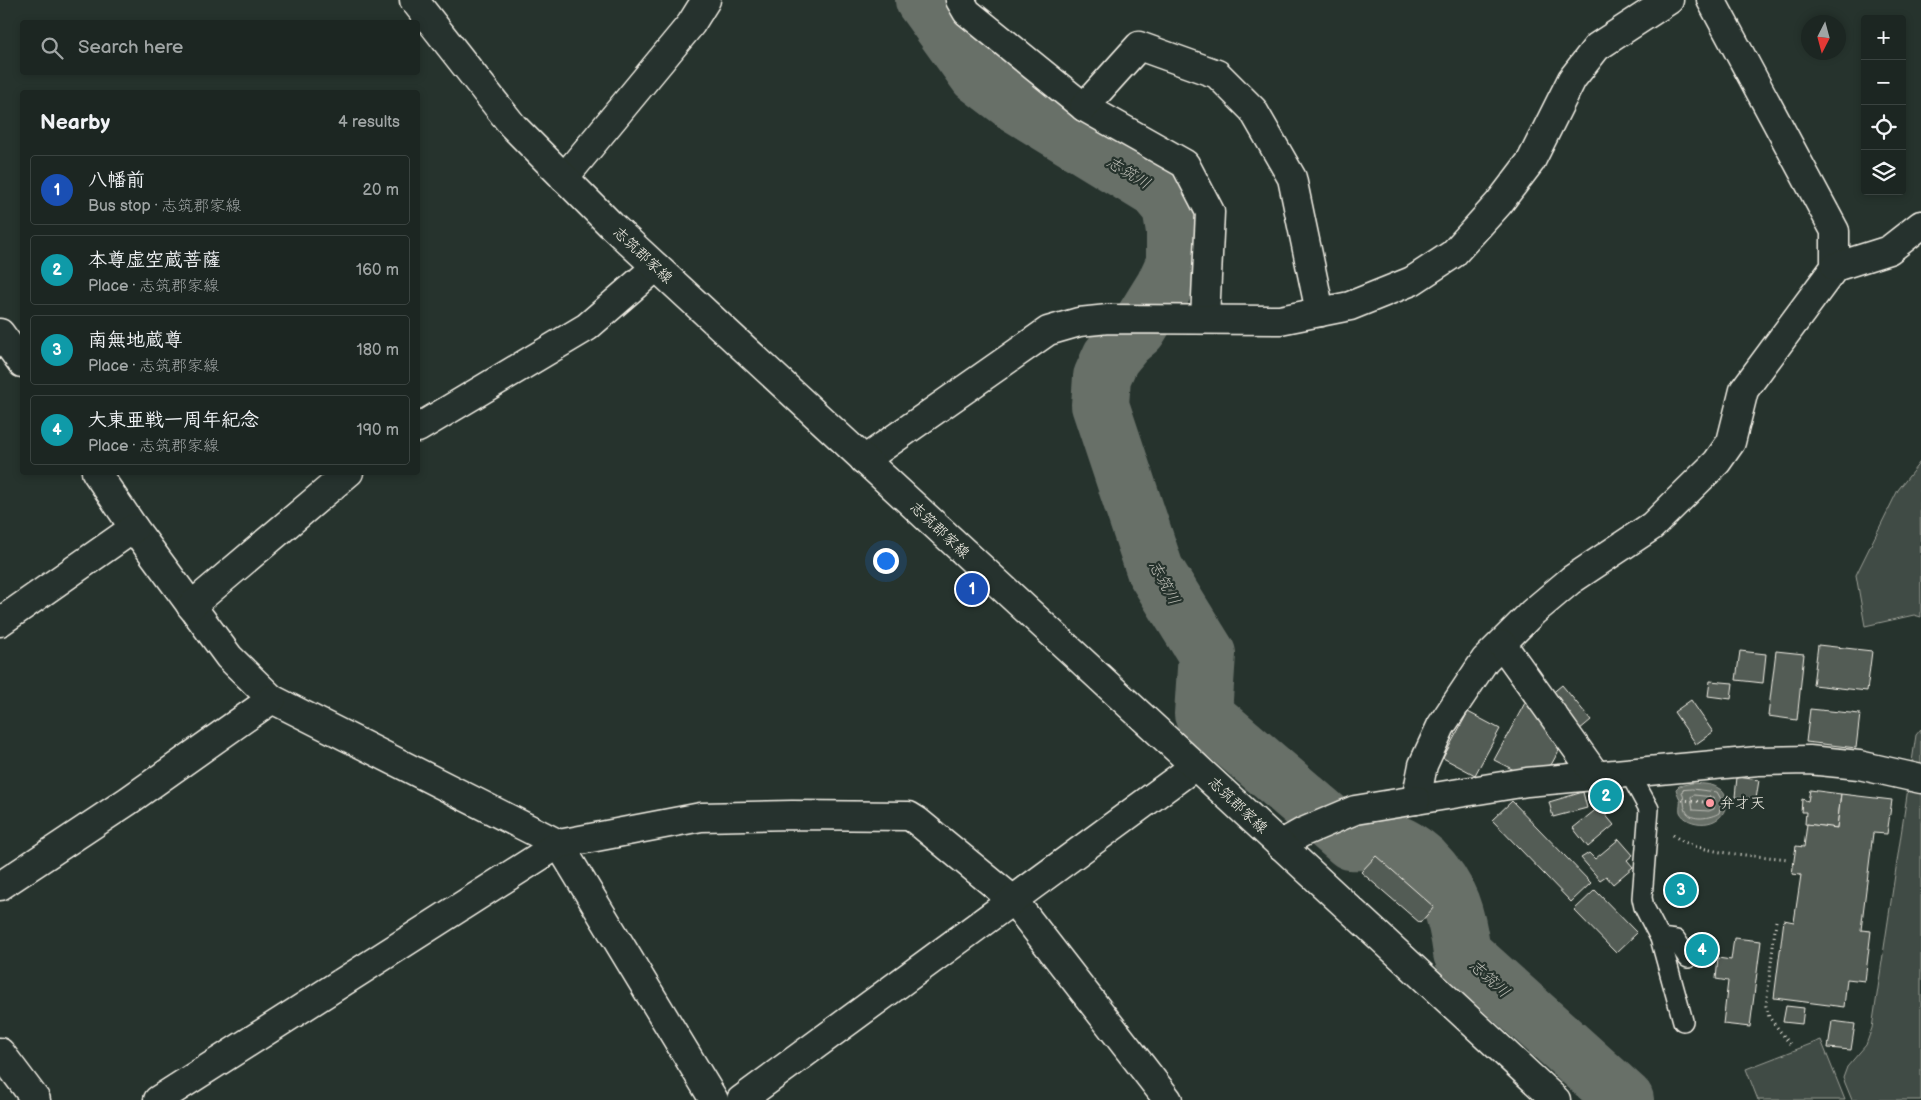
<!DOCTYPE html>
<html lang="en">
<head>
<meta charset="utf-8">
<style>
	body { margin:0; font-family:"Balsamiq Sans","Klee One",sans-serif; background:#29322f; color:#f1f3f6 }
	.controls { position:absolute; right:15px; top:15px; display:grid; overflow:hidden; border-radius:5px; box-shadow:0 2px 8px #0003 }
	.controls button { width:45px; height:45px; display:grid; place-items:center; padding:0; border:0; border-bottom:1px solid #3a4340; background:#1c2622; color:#f1f3f6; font:25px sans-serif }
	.compass { position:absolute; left:1801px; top:15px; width:45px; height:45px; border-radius:50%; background:#1c2622; box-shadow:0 2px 8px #0003; rotate:186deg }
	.you { position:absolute; left:885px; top:560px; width:18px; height:18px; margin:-12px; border:4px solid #fff; border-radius:50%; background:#1a73e8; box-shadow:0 0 0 8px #1a73e833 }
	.badge { display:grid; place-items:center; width:32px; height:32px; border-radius:50%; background:#2563eb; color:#fff; font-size:16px; font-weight:700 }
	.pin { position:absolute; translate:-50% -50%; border:2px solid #fff; box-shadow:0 1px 5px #0006 }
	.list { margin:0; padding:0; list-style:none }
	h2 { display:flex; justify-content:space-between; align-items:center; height:65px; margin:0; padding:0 20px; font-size:21px }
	h2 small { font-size:16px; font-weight:400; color:#a0a5a5 }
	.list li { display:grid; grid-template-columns:32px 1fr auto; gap:15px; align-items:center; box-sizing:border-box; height:70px; margin:0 10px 10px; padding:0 10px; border:1px solid #3a4340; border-radius:5px }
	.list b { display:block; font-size:19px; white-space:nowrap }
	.list p { margin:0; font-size:16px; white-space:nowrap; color:#a0a5a5 }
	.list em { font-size:16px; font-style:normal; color:#a0a5a5 }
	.icon { flex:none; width:28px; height:28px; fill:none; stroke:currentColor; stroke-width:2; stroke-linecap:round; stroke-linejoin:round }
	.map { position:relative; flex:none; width:1921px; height:1100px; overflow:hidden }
	.search { position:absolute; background:#1c2622; box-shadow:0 2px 8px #0003; left:20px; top:20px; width:400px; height:55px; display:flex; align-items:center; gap:12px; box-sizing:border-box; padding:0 18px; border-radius:5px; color:#a0a5a5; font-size:19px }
	.panel { position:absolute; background:#1c2622; box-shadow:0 2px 8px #0003; left:20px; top:90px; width:400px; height:385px; border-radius:5px }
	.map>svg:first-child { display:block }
	.green { fill:#414b45; stroke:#9a9e96 }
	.water { fill:#676f68; stroke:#9fa39b }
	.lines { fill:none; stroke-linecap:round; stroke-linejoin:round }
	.shore { stroke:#bcbdb5; stroke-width:1 }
	.river { stroke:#676f68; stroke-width:58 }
	.building { fill:#525c55; stroke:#f4f1e8 }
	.service-casing { stroke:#f4f1e8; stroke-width:22 }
	.minor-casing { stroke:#f4f1e8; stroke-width:31 }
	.tertiary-casing { stroke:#f4f1e8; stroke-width:31 }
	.primary-casing { stroke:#f4f1e8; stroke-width:31 }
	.path { stroke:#f4f1e8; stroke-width:3; stroke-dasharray:1 4; stroke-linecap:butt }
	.service { stroke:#26332d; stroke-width:19 }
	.minor { stroke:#26332d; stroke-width:28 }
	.tertiary { stroke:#26332d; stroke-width:28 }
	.primary { stroke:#26332d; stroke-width:28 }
	.poi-dot { fill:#ff9aa2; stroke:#26332d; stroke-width:2 }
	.labels { text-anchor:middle; stroke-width:4.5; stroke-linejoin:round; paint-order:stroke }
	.street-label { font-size:15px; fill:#f4f1e8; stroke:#26332d }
	.poi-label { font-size:15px; fill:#f4f1e8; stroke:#26332d; text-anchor:start }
	.water-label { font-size:16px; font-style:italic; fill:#bcbdb5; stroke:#26332d }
</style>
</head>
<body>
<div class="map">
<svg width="1921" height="1100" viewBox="0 0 1921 1100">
	<rect width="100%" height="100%" fill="#26332d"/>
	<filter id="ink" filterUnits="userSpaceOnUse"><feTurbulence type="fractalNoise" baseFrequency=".02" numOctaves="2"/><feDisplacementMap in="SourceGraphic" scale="10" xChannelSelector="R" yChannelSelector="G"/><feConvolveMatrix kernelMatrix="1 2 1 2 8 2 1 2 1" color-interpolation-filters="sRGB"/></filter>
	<g filter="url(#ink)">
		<!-- green -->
		<g class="green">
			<polygon points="1920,462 1921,617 1914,615 1865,626 1856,575 1898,490"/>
			<polygon points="1921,729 1921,1100 1852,1100 1843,1078 1847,1067 1866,1045 1872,1028 1916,735"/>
			<polygon points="1821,1040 1845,1100 1758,1100 1746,1069"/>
		</g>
		<!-- water -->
		<path class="water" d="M1692,783C1699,784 1711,783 1718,788C1724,791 1727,797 1726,804C1723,830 1686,827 1680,812C1679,808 1681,803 1680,800C1679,796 1677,794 1676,789L1679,786Z"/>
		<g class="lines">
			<!-- shore -->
			<g class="shore">
				<path d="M1692,789L1717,792L1722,801L1719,813C1711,818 1691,822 1686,811C1683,805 1685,799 1682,792L1683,790Z"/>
				<polygon points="1694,795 1713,797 1715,801 1714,809 1709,811 1693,810 1691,797"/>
			</g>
			<!-- river -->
			<path class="river" d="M924,0L978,75L1015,103L1157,190L1171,207L1175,231V263L1164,287L1138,329L1125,340L1111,357L1102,377L1100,405L1155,570L1207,654L1203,714L1351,841C1362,842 1380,839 1390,842C1403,845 1414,854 1423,862C1450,889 1457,916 1462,953L1625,1100"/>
		</g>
		<!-- building -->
		<g class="building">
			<polygon points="1818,645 1872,651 1867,691 1813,685"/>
			<polygon points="1740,651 1766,654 1763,683 1736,680"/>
			<polygon points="1776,651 1804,654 1797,720 1768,716"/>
			<polygon points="1710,681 1733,683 1731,699 1708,696"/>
			<polygon points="1562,685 1591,720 1579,730 1550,695"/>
			<polygon points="1691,700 1713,732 1696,744 1674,712"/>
			<polygon points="1526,701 1562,745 1551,765 1514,770 1494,760"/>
			<polygon points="1810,709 1860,714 1856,748 1806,742"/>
			<polygon points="1468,712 1500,729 1475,775 1443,758"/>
			<polygon points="1737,777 1759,780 1756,799 1735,797"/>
			<polygon points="1810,790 1841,794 1837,828 1805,824 1806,812 1801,812 1802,799 1808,801"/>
			<polygon points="1583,792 1587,808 1553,817 1549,802"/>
			<polygon points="1841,794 1892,800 1887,834 1873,833 1861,930 1871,931 1865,981 1847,979 1844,1007 1774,998 1784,920 1794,922 1801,875 1792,874 1796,846 1804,847 1807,824 1837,828"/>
			<polygon points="1512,801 1591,883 1571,902 1492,820"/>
			<polygon points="1599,807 1614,825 1588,847 1573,828"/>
			<polygon points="1619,839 1633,855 1627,860 1633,867 1613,884 1606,876 1600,880 1581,858 1589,853 1595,859"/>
			<polygon points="1376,856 1434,907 1420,923 1361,872"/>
			<polygon points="1595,890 1637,933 1616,953 1574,910"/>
			<polygon points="1734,938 1761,941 1750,1027 1723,1024 1728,981 1716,979 1718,958 1731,960"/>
			<polygon points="1786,1006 1804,1008 1802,1024 1783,1022"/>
			<polygon points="1832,1021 1855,1024 1851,1050 1828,1048"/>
		</g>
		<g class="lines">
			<defs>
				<g id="service">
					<polyline points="1630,774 1649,809 1642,898 1644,907 1660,938 1683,1021"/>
					<polyline points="1660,938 1676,940 1688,958"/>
				</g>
				<g id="minor">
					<polyline points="960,0 967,12 1084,107 1185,164 1210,212 1205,319"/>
					<polyline points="1711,0 1835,231 1835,267 1744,390 1731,442 1717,462 1652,526 1571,580 1533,612 1485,660 1441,726 1423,765 1416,800 1527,782 1758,761 1809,760 1859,765 1921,779"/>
					<polyline points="1084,107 1139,46 1217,74 1253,110 1292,178 1320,312"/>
					<polyline points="564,178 691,24 706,0"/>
					<polyline points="1835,267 1889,250 1921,225"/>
					<polyline points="0,333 22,363"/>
					<polyline points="418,428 587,327 656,267"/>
					<polyline points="864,460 1048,331 1079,322 1108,319 1280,320 1350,306 1412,281 1453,254 1499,203 1531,161 1572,79 1597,47 1669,0"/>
					<polyline points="96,472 134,528 229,657 272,699 559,844 714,1100"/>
					<polyline points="191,606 349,472"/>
					<polyline points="0,622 134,528"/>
					<polyline points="1502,644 1597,777"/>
					<polyline points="1280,845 1303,832 1355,810 1416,800"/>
					<polyline points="0,886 128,801 272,699"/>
					<polyline points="158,1100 559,844 701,817 792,815 909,816 917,821 1013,900 1168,1100"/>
				</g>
				<g id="tertiary">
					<polyline points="0,1052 36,1100"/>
					<polyline points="741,1100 1195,766"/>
				</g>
				<polyline id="primary" points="414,0 513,126 611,225 1556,1100"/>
			</defs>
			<!-- service casing -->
			<use href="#service" class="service-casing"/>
			<!-- minor casing -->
			<use href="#minor" class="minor-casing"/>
			<!-- tertiary casing -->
			<use href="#tertiary" class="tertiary-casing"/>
			<!-- primary casing -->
			<use href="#primary" class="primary-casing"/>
			<!-- path -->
			<g class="path">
				<polyline points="1682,800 1704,802"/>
				<path d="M1673,835C1698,855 1756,855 1788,859"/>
				<polyline points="1776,921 1766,1006 1769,1017 1790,1044"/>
			</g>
			<!-- service -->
			<use href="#service" class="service"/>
			<!-- minor -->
			<use href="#minor" class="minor"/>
			<!-- tertiary -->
			<use href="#tertiary" class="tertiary"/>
			<!-- primary -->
			<use href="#primary" class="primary"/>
		</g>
	</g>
	<!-- markers -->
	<circle class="poi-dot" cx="1710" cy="803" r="5"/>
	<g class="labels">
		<!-- street labels -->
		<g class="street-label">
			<text transform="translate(643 255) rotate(43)" y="5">志筑郡家線</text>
			<text transform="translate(940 530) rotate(43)" y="5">志筑郡家線</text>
			<text transform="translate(1238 805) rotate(43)" y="5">志筑郡家線</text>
		</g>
		<!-- poi labels -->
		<g class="poi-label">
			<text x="1720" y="808">弁才天</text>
		</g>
		<!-- water labels -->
		<g class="water-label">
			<text transform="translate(1129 172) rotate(31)" y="6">志筑川</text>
			<text transform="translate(1165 582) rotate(62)" y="6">志筑川</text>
			<text transform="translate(1490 978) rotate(42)" y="6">志筑川</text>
		</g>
	</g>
</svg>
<div class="controls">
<button>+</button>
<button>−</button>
<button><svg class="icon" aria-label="locate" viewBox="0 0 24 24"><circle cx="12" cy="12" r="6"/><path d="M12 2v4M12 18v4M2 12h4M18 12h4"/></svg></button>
<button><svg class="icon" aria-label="layers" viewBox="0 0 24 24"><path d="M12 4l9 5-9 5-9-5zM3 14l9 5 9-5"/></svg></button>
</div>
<svg class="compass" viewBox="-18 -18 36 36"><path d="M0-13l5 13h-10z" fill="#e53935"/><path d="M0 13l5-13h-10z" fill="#a0a5a5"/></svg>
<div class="you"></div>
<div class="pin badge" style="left:972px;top:589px;background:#1a4fb4">1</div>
<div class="pin badge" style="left:1606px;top:796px;background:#0f9aa8">2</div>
<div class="pin badge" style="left:1681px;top:890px;background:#0f9aa8">3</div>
<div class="pin badge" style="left:1702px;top:950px;background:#0f9aa8">4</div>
<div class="search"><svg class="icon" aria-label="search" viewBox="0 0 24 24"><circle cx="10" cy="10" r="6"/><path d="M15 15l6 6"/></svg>Search here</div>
<section class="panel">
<h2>Nearby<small>4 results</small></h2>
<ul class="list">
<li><span class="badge" style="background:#1a4fb4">1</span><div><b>八幡前</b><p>Bus stop · 志筑郡家線</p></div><em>20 m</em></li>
<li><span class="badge" style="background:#0f9aa8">2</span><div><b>本尊虚空蔵菩薩</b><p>Place · 志筑郡家線</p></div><em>160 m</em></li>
<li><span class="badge" style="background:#0f9aa8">3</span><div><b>南無地蔵尊</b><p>Place · 志筑郡家線</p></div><em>180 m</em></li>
<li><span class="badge" style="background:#0f9aa8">4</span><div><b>大東亜戦一周年紀念</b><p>Place · 志筑郡家線</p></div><em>190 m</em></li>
</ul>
</section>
</div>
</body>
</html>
